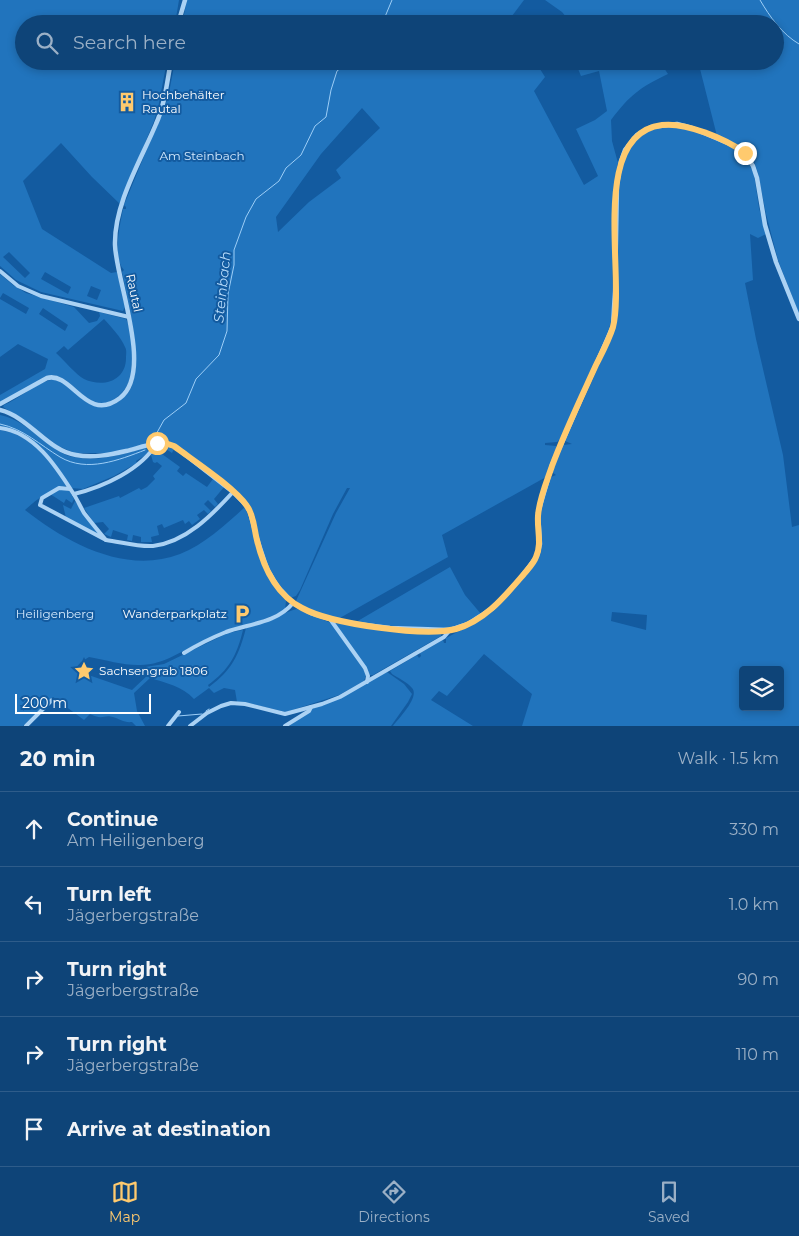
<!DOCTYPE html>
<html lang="en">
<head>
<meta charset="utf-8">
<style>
	body { margin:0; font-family:Montserrat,sans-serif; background:#174b7d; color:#f1f3f6 }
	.controls { position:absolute; right:15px; bottom:15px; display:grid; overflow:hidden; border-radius:5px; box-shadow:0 2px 8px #0003 }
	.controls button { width:45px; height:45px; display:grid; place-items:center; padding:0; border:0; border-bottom:1px solid #2e5c8a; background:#0e4478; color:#f1f3f6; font:25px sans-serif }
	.scale { position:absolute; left:15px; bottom:12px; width:136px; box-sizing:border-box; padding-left:5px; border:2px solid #fff; border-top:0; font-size:14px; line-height:18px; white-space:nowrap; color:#fff; -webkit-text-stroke:4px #135ba0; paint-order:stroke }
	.stop { position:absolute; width:15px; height:15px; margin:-11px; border:4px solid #ffca6e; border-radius:50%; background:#fff }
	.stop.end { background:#ffca6e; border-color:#fff; box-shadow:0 1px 5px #0008 }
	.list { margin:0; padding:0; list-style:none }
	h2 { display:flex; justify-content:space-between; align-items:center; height:65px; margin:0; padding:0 20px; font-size:21px }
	h2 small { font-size:16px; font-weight:400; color:#9bb0c6 }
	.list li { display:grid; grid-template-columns:32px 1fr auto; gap:15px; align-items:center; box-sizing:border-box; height:75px; padding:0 20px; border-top:1px solid #2e5c8a }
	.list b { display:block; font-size:19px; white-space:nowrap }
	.list p { margin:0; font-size:16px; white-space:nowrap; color:#9bb0c6 }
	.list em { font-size:16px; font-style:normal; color:#9bb0c6 }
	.icon { flex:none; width:28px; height:28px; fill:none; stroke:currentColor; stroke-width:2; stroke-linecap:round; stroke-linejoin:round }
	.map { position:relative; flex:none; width:799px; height:726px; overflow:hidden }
	.search { position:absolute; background:#0e4478; box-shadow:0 2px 8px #0003; left:15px; right:15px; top:15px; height:55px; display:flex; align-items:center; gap:12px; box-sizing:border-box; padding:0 18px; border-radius:28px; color:#9bb0c6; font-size:19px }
	.sheet { height:440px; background:#0e4478 }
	nav { display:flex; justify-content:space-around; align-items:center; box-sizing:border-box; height:70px; border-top:1px solid #2e5c8a; background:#0e4478; font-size:14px; color:#9bb0c6 }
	nav a { display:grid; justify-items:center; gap:2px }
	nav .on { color:#ffca6e }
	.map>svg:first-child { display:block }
	.green { fill:#2174bd; fill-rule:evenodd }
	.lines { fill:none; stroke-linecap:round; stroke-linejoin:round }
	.stream { stroke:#9dcef7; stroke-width:1 }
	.minor { stroke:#abd2f4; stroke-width:4 }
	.tertiary { stroke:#abd2f4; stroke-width:4.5 }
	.route { stroke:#ffca6e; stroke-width:6 }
	.labels { text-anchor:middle; stroke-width:4; stroke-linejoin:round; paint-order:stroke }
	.poi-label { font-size:12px; fill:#fff; stroke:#135ba0; text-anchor:start }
	.park-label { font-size:12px; fill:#d4eafe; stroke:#135ba0 }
	.street-label { font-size:12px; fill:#fff; stroke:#135ba0 }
	.water-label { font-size:14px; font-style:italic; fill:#b8dcfb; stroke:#135ba0 }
</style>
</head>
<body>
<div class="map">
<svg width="799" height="726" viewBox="0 0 799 726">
	<rect width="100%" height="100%" fill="#135ba0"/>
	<!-- green -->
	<g class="green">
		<path d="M0,0H179L175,24H24V61H167L158,108L154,121L120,204L92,177L61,143L23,181L42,229L111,273L117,272L125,307L123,311L41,292L16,280L0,266ZM9,252L30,273L25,278L3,257ZM45,272L71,287L68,294L41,279ZM91,286L101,290L97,300L87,296Z"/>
		<polygon points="187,0 524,0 512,16 515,24 182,24"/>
		<polygon points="545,0 799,0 799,314 778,260 766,214 758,173 754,161 747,152 717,136 698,61 775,61 775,24 572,24 562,12"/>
		<path d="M175,61H535L545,77L534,91L584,185L598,176L576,129L595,120L607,111L599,71L581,76L576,64L582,61H667L668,69L663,64L662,65L668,74C639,88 630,95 611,120L612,141L618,163L614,185L613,207L612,318L609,329L561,438L557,442L545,443V445L556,446V449L546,477L442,535L448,557L338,619L307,609L297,603L296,601L336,513L350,488H347L333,514L300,590L296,596L290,598L278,584L269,568L259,539L255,516L250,505L235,491L176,445L161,440L112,453H75L58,446L24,420L3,407L4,405C18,400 42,378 55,380C67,382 82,403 96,406C104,408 112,406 118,402C123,398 128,394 131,388C143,361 128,301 122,272L124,270C112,258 120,225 123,209H126V207L124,205L168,98ZM362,108L380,128L336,170L341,178L309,202L278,232L276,217L321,154Z"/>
		<path d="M664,127H677L691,130L736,149L744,154L754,174L759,208L766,234L758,238L750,234L753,280L745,283L756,339L783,455L792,527L799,525V726H522L532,694L484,654L447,696L439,691L431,700L473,726H393C399,718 420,697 412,688C407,682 398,678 392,674L390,671L417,655L419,658L421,656L420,653L443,640L444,643H446V638L484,618L494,610L535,564L539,557L542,544L540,513L551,477L556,475L552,472L563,445L572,444L565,441L612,337C618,317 618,297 618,277C618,250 617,223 619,196C620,181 621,165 628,151C635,137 648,129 664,127ZM612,612L647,615L646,630L611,621ZM743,670H780V707H743Z"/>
		<path d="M0,274L13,285L26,293L74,307L89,323L97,321L100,316L99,312L126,319C133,330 134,372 128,384C124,392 115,401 105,403C83,405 73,377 52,375L0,402V395L45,369L48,359L18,344L0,357V299L26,314L29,308L3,293L0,298ZM43,308L68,325L65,331L39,314ZM104,319C111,327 121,337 125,347C127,350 126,355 126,358C126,381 103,388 84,379C76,375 64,360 56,353L64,346L68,350Z"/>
		<path d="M0,415C16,418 28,428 40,437C48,443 57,451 66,455C92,464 122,455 146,447L149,453L136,461L137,463L114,476L83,489L71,488L69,485C50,490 39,497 25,510C67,543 126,575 180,554C205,544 225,525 245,507C251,522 254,538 258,553C263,570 274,588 286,601L285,610C260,623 232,629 206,640C183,649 164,666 138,665C122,665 106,660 89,657L81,662L74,670L132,690L151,672L149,668L133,669L164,664L228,633L243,630C237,655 229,670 208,685L209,687C232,670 239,655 246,628L293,610L297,609L331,623L364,670L366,675L364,681L339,695L286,712L244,702H237L235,690L224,688L214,693L209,688L194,699C182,686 166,683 150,678L134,693L137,711L145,726H136L132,722C124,723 120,719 113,717C103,714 104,721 90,714L84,720L53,697L23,726H0V430L13,433L31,442L33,440L18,431L0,426Z"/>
		<polygon points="161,446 168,446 174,449 172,453 166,449 162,454 180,467 177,471 183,476 186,473 207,487 213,479 224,487 214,499 218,504 215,507 208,500 204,504 211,511 208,514 204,510 197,515 200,519 192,525 189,521 185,524 183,520 164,528 162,524 157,526 159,535 151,537 152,542 141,542 141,537 133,535 132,541 127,540 128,535 113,530 111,537 104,534 109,529 103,522 94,523 84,508 119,496 120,498 139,488 141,490 147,487 155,479 153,476 162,466 157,462 155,463 153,462 151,455"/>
		<polygon points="60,489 70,491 74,499 72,503 66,499 64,503 50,494"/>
		<polygon points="75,501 99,533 98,535 66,518 63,505 71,509"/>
		<polygon points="450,567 465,595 481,614 460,625 448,628 389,626 356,622"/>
		<polygon points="335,623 389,630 441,633 441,636 373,675 370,675"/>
		<polygon points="387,672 404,684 412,694 408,702 391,726 289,726 312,709"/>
	</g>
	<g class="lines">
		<!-- stream -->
		<g class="stream">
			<path d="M760,0C770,17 782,34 799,44"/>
			<polyline points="382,24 392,0"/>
			<path d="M0,424C24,429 40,445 60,457C87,473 119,460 145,450"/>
			<polyline points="154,438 164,420 186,403 196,379 219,355 227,331 228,294 234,265 234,250 246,217 256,199 279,181 286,168 301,155 315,126 326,117 331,90 337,71 350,61"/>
			<polyline points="206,711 209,709"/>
			<polyline points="178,716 202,714"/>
		</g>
		<!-- minor -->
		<g class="minor">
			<polyline points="0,271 18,286 41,296 129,317"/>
			<path d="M0,428C34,432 56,466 73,493C77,499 80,506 84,513C91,522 98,531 106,540L40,505L42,498L59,488L70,489"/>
			<path d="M74,494C103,487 141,470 157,443"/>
			<path d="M106,540C121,542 138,547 153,546C186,542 212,515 233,492"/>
			<polyline points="330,619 365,668 368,676 367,682"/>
			<path d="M184,653C197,645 211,638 226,632C248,624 277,623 293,603"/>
			<polyline points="26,726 52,700"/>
			<polyline points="168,726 179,712"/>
			<polyline points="190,726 207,713 221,706 231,703 245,704 285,714 322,704 340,697 444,637 450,630"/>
			<polyline points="285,726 309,711 311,707"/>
		</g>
		<!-- tertiary -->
		<g class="tertiary">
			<polyline points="178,24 185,0"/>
			<path d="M0,404L47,378C72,371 86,424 120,398C154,372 116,281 115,245C114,204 141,160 156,124C165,104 167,82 171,61"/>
			<path d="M0,410C29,417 48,451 76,455C93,458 109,455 126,451C143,447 156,440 174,446L233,492L246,505L250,512L257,539L267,569L277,586L293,603L311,613L330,619L357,624L390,628L450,630L468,624L493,608L519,580L537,556L540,544L538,513L552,465L613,326L615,291L617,185L621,161L625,150L637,135L651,127L677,124L692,128L737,147L745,153L753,166L757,178L765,225L776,262L799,319"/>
		</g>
	</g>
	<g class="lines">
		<!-- route -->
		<path class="route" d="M157,443H165L174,446C194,461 234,487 247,506C253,514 254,526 256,536C262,564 275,594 302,608C331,624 424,637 456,629C485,621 505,596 524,574C528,569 534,563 536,557C542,544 537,530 538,516C539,499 547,481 552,466C565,431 581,398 596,365C602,353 609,340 613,327C626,276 588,134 662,125C686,122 726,139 745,153"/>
	</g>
	<!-- icons -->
	<defs>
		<symbol id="building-bare" viewBox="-9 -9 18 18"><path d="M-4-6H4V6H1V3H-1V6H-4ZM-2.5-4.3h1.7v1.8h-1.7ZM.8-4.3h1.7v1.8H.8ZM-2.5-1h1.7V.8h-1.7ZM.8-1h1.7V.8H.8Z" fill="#ffca6e" stroke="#135ba0" stroke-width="2.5" paint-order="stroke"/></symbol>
		<symbol id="parking-bare" viewBox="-9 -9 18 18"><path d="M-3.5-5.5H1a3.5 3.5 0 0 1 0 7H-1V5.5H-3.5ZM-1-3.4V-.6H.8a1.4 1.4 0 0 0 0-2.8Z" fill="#ffca6e" stroke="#135ba0" stroke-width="2.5" paint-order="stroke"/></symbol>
		<symbol id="sight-bare" viewBox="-9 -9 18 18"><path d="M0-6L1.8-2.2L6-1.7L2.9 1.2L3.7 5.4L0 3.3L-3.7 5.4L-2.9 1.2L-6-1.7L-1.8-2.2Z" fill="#ffca6e" stroke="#135ba0" stroke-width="2.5" paint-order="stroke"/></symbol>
	</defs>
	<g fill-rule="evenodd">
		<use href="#building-bare" x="113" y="88" width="28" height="28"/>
		<use href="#parking-bare" x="228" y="600" width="28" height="28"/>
		<use href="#sight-bare" x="70" y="657" width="28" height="28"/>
	</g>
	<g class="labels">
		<!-- poi labels -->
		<g class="poi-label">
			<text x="142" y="99">Hochbehälter<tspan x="142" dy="14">Rautal</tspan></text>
			<text x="227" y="618" text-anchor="end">Wanderparkplatz</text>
			<text x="99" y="675">Sachsengrab 1806</text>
		</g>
		<!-- park labels -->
		<g class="park-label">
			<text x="202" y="160">Am Steinbach</text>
			<text x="55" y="618">Heiligenberg</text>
		</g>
		<!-- street labels -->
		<g class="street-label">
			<text transform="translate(134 293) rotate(78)" y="4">Rautal</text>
		</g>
		<!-- water labels -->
		<g class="water-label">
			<text transform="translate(222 287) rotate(-84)" y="5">Steinbach</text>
		</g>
	</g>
</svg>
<div class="controls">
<button><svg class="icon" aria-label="layers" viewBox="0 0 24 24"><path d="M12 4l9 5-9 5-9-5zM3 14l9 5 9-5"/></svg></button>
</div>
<div class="scale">200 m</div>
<div class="stop" style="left:157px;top:443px"></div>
<div class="stop end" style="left:745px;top:153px"></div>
<div class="search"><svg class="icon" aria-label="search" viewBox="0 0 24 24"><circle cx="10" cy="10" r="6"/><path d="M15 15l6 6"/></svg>Search here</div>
</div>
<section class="sheet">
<h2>20 min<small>Walk · 1.5 km</small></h2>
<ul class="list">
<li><svg class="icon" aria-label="ahead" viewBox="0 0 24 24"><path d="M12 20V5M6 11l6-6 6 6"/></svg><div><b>Continue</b><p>Am Heiligenberg</p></div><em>330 m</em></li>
<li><svg class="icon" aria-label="left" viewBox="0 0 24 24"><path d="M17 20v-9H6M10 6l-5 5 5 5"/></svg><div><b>Turn left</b><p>Jägerbergstraße</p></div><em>1.0 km</em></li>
<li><svg class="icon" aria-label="right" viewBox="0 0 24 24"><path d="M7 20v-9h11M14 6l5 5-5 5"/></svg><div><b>Turn right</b><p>Jägerbergstraße</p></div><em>90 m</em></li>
<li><svg class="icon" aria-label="right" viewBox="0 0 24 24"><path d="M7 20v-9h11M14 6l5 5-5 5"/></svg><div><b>Turn right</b><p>Jägerbergstraße</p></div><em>110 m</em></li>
<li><svg class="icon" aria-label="arrive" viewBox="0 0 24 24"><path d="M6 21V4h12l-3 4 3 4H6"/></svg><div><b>Arrive at destination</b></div></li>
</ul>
</section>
<nav>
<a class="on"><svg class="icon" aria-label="map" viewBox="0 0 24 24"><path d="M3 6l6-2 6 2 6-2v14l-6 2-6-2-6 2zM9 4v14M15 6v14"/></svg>Map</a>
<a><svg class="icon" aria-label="directions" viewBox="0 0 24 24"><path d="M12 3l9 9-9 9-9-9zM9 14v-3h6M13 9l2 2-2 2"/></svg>Directions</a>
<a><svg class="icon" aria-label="saved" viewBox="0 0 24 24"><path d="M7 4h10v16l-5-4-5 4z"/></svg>Saved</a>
</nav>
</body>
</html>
